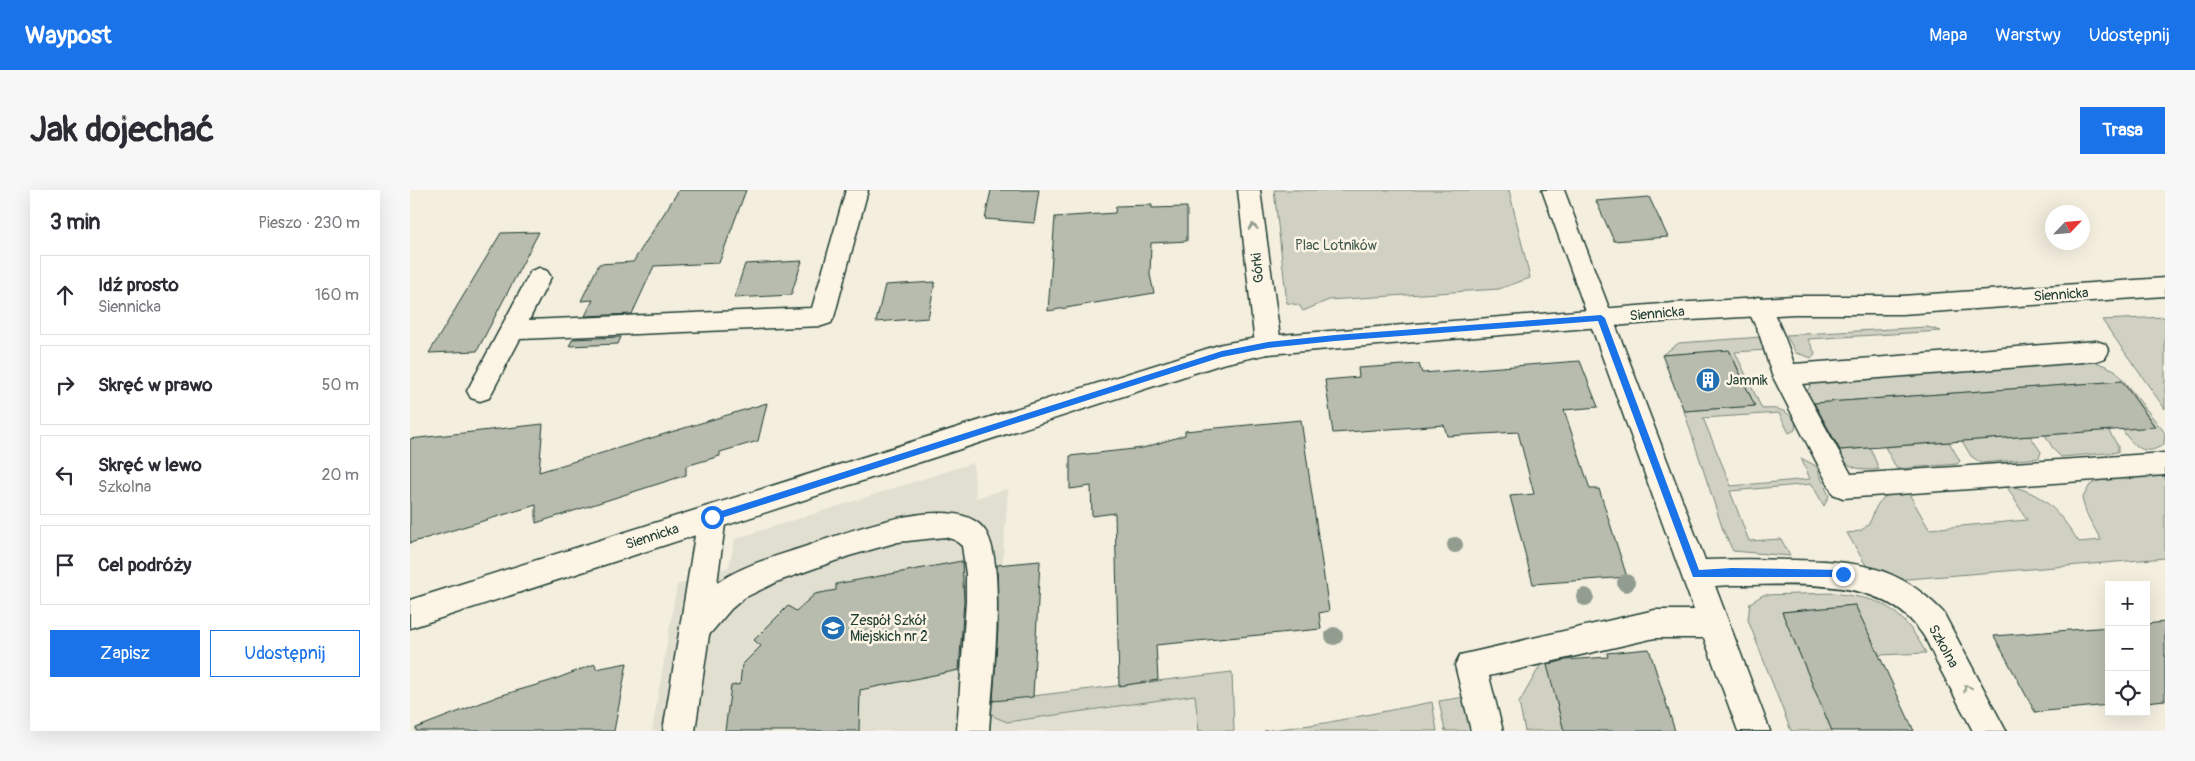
<!DOCTYPE html>
<html lang="pl">
<head>
<meta charset="utf-8">
<style>
	body { margin:0; font-family:Pangolin,sans-serif; background:#f7f7f7; color:#2b2b33 }
	.controls { position:absolute; right:15px; bottom:15px; display:grid; overflow:hidden; border-radius:0px; box-shadow:0 5px 20px #0002 }
	.controls button { width:45px; height:45px; display:grid; place-items:center; padding:0; border:0; border-bottom:1px solid #e1e1e2; background:#fff; color:#2b2b33; font:25px sans-serif }
	.compass { position:absolute; left:1635px; top:15px; width:45px; height:45px; border-radius:50%; background:#fff; box-shadow:0 5px 20px #0002; rotate:64deg }
	.stop { position:absolute; width:15px; height:15px; margin:-11px; border:4px solid #1a73e8; border-radius:50%; background:#fff }
	.stop.end { background:#1a73e8; border-color:#fff; box-shadow:0 1px 5px #0008 }
	.list { margin:0; padding:0; list-style:none }
	h2 { display:flex; justify-content:space-between; align-items:center; height:65px; margin:0; padding:0 20px; font-size:21px }
	h2 small { font-size:16px; font-weight:400; color:#7c7c81 }
	.list li { display:grid; grid-template-columns:32px 1fr auto; gap:15px; align-items:center; box-sizing:border-box; height:80px; margin:0 10px 10px; padding:0 10px; border:1px solid #e1e1e2; border-radius:0px }
	.list b { display:block; font-size:19px; white-space:nowrap }
	.list p { margin:0; font-size:16px; white-space:nowrap; color:#7c7c81 }
	.list em { font-size:16px; font-style:normal; color:#7c7c81 }
	.actions { display:flex; gap:10px; padding:15px 20px }
	.actions a { flex:1; padding:11px 0; border:1px solid #1a73e8; border-radius:0px; text-align:center; font-size:18px; color:#1a73e8 }
	.actions .main { background:#1a73e8; color:#fff }
	.icon { flex:none; width:28px; height:28px; fill:none; stroke:currentColor; stroke-width:2; stroke-linecap:round; stroke-linejoin:round }
	.map { position:relative; flex:none; width:1755px; height:541px; overflow:hidden; border-radius:0px }
	header { display:flex; align-items:center; gap:30px; box-sizing:border-box; height:70px; padding:0 25px; background:#1a73e8; color:#fff }
	header strong { font-size:24px }
	nav { display:flex; gap:28px; margin-inline-start:auto; font-size:18px }
	.intro { display:flex; align-items:center; justify-content:space-between; box-sizing:border-box; height:120px; padding:0 30px }
	h1 { margin:0; font-size:35px }
	.button { padding:12px 22px; border-radius:0px; background:#1a73e8; color:#fff; font-size:18px; font-weight:700 }
	main { display:flex; gap:30px; padding:0 30px }
	aside { flex:1; background:#fff; border-radius:0px; box-shadow:0 5px 20px #0002 }
	.map>svg:first-child { display:block }
	.built { fill:#e1dfd0 }
	.green { fill:#d0d1c2; stroke:#78877b }
	.building { fill:#b8bcae; stroke:#1f3d34 }
	.lines { fill:none; stroke-linecap:round; stroke-linejoin:round }
	.minor-casing { stroke:#1f3d34; stroke-width:3 }
	.major-casing { stroke:#1f3d34; stroke-width:3 }
	.minor { fill:#fcf5e5; fill-rule:evenodd }
	.major { fill:#fcf5e5; fill-rule:evenodd }
	.tree { fill:#929d90 }
	.oneway { stroke:#8e998c }
	.route { fill:#1a73e8 }
	.labels { text-anchor:middle; stroke-width:5; stroke-linejoin:round; paint-order:stroke }
	.park-label { font-size:14px; fill:#425b50; stroke:#fcf5e5 }
	.street-label { font-size:14px; fill:#1f3d34; stroke:#fcf5e5 }
	.poi-label { font-size:14px; fill:#1f3d34; stroke:#fcf5e5; text-anchor:start }
</style>
</head>
<body>
<header>
<strong>Waypost</strong>
<nav><a>Mapa</a><a>Warstwy</a><a>Udostępnij</a></nav>
</header>
<div class="intro"><h1>Jak dojechać</h1><a class="button">Trasa</a></div>
<main>
<aside>
<h2>3 min<small>Pieszo · 230 m</small></h2>
<ul class="list">
<li><svg class="icon" aria-label="ahead" viewBox="0 0 24 24"><path d="M12 20V5M6 11l6-6 6 6"/></svg><div><b>Idź prosto</b><p>Siennicka</p></div><em>160 m</em></li>
<li><svg class="icon" aria-label="right" viewBox="0 0 24 24"><path d="M7 20v-9h11M14 6l5 5-5 5"/></svg><div><b>Skręć w prawo</b></div><em>50 m</em></li>
<li><svg class="icon" aria-label="left" viewBox="0 0 24 24"><path d="M17 20v-9H6M10 6l-5 5 5 5"/></svg><div><b>Skręć w lewo</b><p>Szkolna</p></div><em>20 m</em></li>
<li><svg class="icon" aria-label="arrive" viewBox="0 0 24 24"><path d="M6 21V4h12l-3 4 3 4H6"/></svg><div><b>Cel podróży</b></div></li>
</ul>
<div class="actions"><a class="main">Zapisz</a><a>Udostępnij</a></div>
</aside>
<div class="map">
<svg width="1755" height="541" viewBox="0 0 1755 541">
	<rect width="100%" height="100%" fill="#f3eede"/>
	<filter id="ink" filterUnits="userSpaceOnUse"><feTurbulence type="fractalNoise" baseFrequency=".02" numOctaves="2"/><feDisplacementMap in="SourceGraphic" scale="10" xChannelSelector="R" yChannelSelector="G"/><feConvolveMatrix kernelMatrix="1 2 1 2 8 2 1 2 1" color-interpolation-filters="sRGB"/></filter>
	<g filter="url(#ink)">
		<!-- built -->
		<polygon class="built" points="563,273 566,308 598,299 582,511 822,482 824,541 242,541 267,395 319,377 325,349"/>
		<!-- green -->
		<g class="green">
			<polygon points="864,0 1099,0 1120,88 1089,99 919,110 893,121 889,115 877,113"/>
			<polygon points="1755,127 1755,219 1692,130"/>
			<polygon points="1517,137 1531,141 1398,149 1405,163 1402,168 1386,163 1376,145"/>
			<path d="M1351,147L1356,160L1325,162L1352,219C1369,218 1375,219 1386,232L1385,240L1379,243L1369,223L1293,228L1321,296L1400,289L1391,268L1406,276L1419,306L1414,316L1402,294L1320,301L1339,351L1371,349L1380,366L1323,361L1313,340L1274,221L1345,216L1320,161L1252,165L1269,153Z"/>
			<path d="M1686,172L1705,180L1755,243L1754,254C1736,268 1722,256 1712,239L1745,236L1712,191L1404,213L1430,260L1460,258L1469,279C1455,282 1439,278 1429,267C1420,258 1403,217 1396,203L1403,191L1414,190Z"/>
			<polygon points="1698,240 1708,256 1708,262 1651,267 1644,260 1635,245"/>
			<polygon points="1620,246 1631,262 1629,268 1571,273 1561,266 1552,251"/>
			<polygon points="1539,252 1550,271 1547,274 1487,279 1475,257"/>
			<path d="M1755,283V368L1486,390L1457,377L1437,343C1471,341 1455,318 1478,305C1483,302 1492,302 1498,302L1519,339L1617,330L1596,295C1635,303 1648,321 1669,352L1691,350L1677,325L1672,309L1680,295L1693,288Z"/>
			<path d="M1425,403C1439,406 1459,407 1472,414C1492,424 1506,444 1516,463L1469,465L1445,415L1372,422L1422,541H1381L1338,430L1340,413L1353,405Z"/>
			<polygon points="1137,472 1154,541 1115,541 1109,513 1130,476"/>
			<polygon points="822,482 824,541 789,541 785,505 597,532 585,527 578,519 581,511"/>
			<polygon points="1055,507 1062,541 1035,541 1029,511"/>
			<polygon points="1022,512 1027,541 854,541 915,533"/>
		</g>
		<!-- building -->
		<g class="building">
			<polygon points="269,0 336,0 309,73 244,76 222,124 175,126 183,110 171,111 189,74 223,72"/>
			<polygon points="581,0 629,0 624,33 575,29"/>
			<polygon points="1239,7 1258,47 1204,51 1186,11"/>
			<polygon points="742,15 742,18 777,17 777,51 741,53 740,85 744,103 638,121 645,27 705,23 706,16"/>
			<polygon points="129,42 67,161 19,163 91,43"/>
			<polygon points="392,71 381,105 324,108 335,74"/>
			<polygon points="525,92 518,128 466,132 475,95"/>
			<polygon points="211,147 208,154 159,156 163,149"/>
			<polygon points="1319,160 1345,216 1274,221 1252,165"/>
			<polygon points="1170,171 1188,217 1154,220 1180,299 1189,299 1217,387 1123,394 1100,306 1124,304 1108,242 1037,246 1034,235 923,243 915,190 949,187 948,178 1009,174 1012,183"/>
			<polygon points="1712,191 1745,237 1430,260 1404,213"/>
			<polygon points="357,213 348,251 310,262 310,266 276,276 276,285 126,333 126,315 0,353 0,249 133,234 129,282"/>
			<polygon points="891,230 919,421 909,423 911,439 746,455 748,490 709,496 705,323 682,326 681,296 660,299 660,266 733,258 775,245 775,241"/>
			<polygon points="552,371 554,411 549,480 450,500 449,541 315,541 321,496 330,494 332,475 351,456 344,450 378,416 386,421 405,404 426,400 426,394"/>
			<polygon points="630,371 623,507 583,511 588,438 587,375"/>
			<polygon points="1445,415 1469,465 1504,541 1422,541 1372,422"/>
			<polygon points="1755,432 1755,510 1736,512 1736,434"/>
			<polygon points="1699,437 1699,515 1625,522 1584,446"/>
			<polygon points="1239,459 1265,541 1154,541 1137,475 1155,470 1198,467 1197,463"/>
			<polygon points="217,473 204,541 6,541 6,538 89,506 140,491 185,474 186,479"/>
		</g>
		<g class="lines">
			<defs>
				<g id="minor">
					<polygon points="436,0 458,0 424,127 421,133 412,136 110,149 79,208 70,211 61,208 57,201 121,81 129,78 137,81 141,87 119,130 402,118"/>
					<polygon points="828,0 850,0 871,155 867,162 858,164 849,162 845,155"/>
					<path d="M1132,0H1154L1295,370C1323,369 1351,369 1379,370C1443,371 1486,373 1533,422L1596,541H1563C1551,518 1539,496 1527,473C1522,463 1518,451 1511,442C1471,384 1383,396 1322,395L1305,396L1360,541H1328L1294,448H1245L1079,486L1093,541H1061L1045,475L1050,465L1245,420H1284Z"/>
					<path d="M1348,107L1357,110C1368,130 1377,152 1384,174L1686,151L1695,154L1699,161L1695,168L1686,171L1392,194L1441,284L1755,263V285L1433,308L1423,304L1362,185L1349,143L1336,116L1339,110Z"/>
					<path d="M302,315L312,318L316,327L307,393C333,375 364,367 394,357C431,344 549,297 576,342C597,376 582,498 579,541H547L556,411V384L552,356L545,350L535,347L488,352L439,366L369,391L334,408L321,419L299,445L285,541H253L288,327L292,318Z"/>
				</g>
				<polygon id="major" points="1755,88 1755,106 1492,124 1384,124 1264,131 858,164 812,174 0,438 0,410 812,154 858,146 1264,113 1384,106 1492,106"/>
			</defs>
			<!-- minor casing -->
			<use href="#minor" class="minor-casing"/>
			<!-- major casing -->
			<use href="#major" class="major-casing"/>
			<!-- minor -->
			<use href="#minor" class="minor"/>
			<!-- major -->
			<use href="#major" class="major"/>
		</g>
		<!-- trees -->
		<g class="tree">
			<circle cx="1045" cy="355" r="8"/>
			<circle cx="1216" cy="393" r="9"/>
			<circle cx="1175" cy="407" r="9"/>
			<circle cx="924" cy="446" r="9"/>
		</g>
		<!-- one-way arrows -->
		<defs><path id="oneway-chevron" d="M-2-3.5L2.5 0L-2 3.5" fill="none" stroke-width="1.6" stroke-linecap="round" stroke-linejoin="round" transform="scale(1.25)"/></defs>
		<g class="oneway">
			<use href="#oneway-chevron" transform="translate(843 37) rotate(-96)"/>
			<use href="#oneway-chevron" transform="translate(1557 498) rotate(-118)"/>
		</g>
	</g>
	<!-- route -->
	<polygon class="route" points="1191,125 1195,128 1289,380 1322,378 1433,380 1437,384 1436,387 1283,387 1188,131 925,151 858,158 812,167 302,331 298,327 302,324 812,161 858,152 925,145"/>
	<!-- icons -->
	<defs>
		<symbol id="building-disc" viewBox="-11 -11 22 22"><circle r="9.5" fill="#1f6fb2" stroke="#fcf5e5"/><path d="M-4-6H4V6H1V3H-1V6H-4ZM-2.5-4.3h1.7v1.8h-1.7ZM.8-4.3h1.7v1.8H.8ZM-2.5-1h1.7V.8h-1.7ZM.8-1h1.7V.8H.8Z" fill="#fff"/></symbol>
		<symbol id="school-disc" viewBox="-11 -11 22 22"><circle r="9.5" fill="#1f6fb2" stroke="#fcf5e5"/><path d="M0-5L7-2L0 1L-7-2ZM-4 1L0 2.5L4 1V4Q0 6-4 4Z" fill="#fff"/></symbol>
	</defs>
	<g fill-rule="evenodd">
		<use href="#building-disc" x="1284" y="176" width="28" height="28"/>
		<use href="#school-disc" x="409" y="424" width="28" height="28"/>
	</g>
	<g class="labels">
		<!-- park labels -->
		<g class="park-label">
			<text x="926" y="60">Plac Lotników</text>
		</g>
		<!-- street labels -->
		<g class="street-label">
			<text transform="translate(847 78) rotate(-96)" y="5">Górki</text>
			<text transform="translate(1651 104) rotate(-4)" y="5">Siennicka</text>
			<text transform="translate(1247 123) rotate(-5)" y="5">Siennicka</text>
			<text transform="translate(242 346) rotate(-18)" y="5">Siennicka</text>
			<text transform="translate(1534 456) rotate(61)" y="5">Szkolna</text>
		</g>
		<!-- poi labels -->
		<g class="poi-label">
			<text x="1316" y="195">Jamnik</text>
			<text x="440" y="435">Zespół Szkół<tspan x="440" dy="16">Miejskich nr 2</tspan></text>
		</g>
	</g>
</svg>
<div class="controls">
<button>+</button>
<button>−</button>
<button><svg class="icon" aria-label="locate" viewBox="0 0 24 24"><circle cx="12" cy="12" r="6"/><path d="M12 2v4M12 18v4M2 12h4M18 12h4"/></svg></button>
</div>
<svg class="compass" viewBox="-18 -18 36 36"><path d="M0-13l5 13h-10z" fill="#e53935"/><path d="M0 13l5-13h-10z" fill="#7c7c81"/></svg>
<div class="stop" style="left:302px;top:327px"></div>
<div class="stop end" style="left:1433px;top:384px"></div>
</div>
</main>
</body>
</html>
